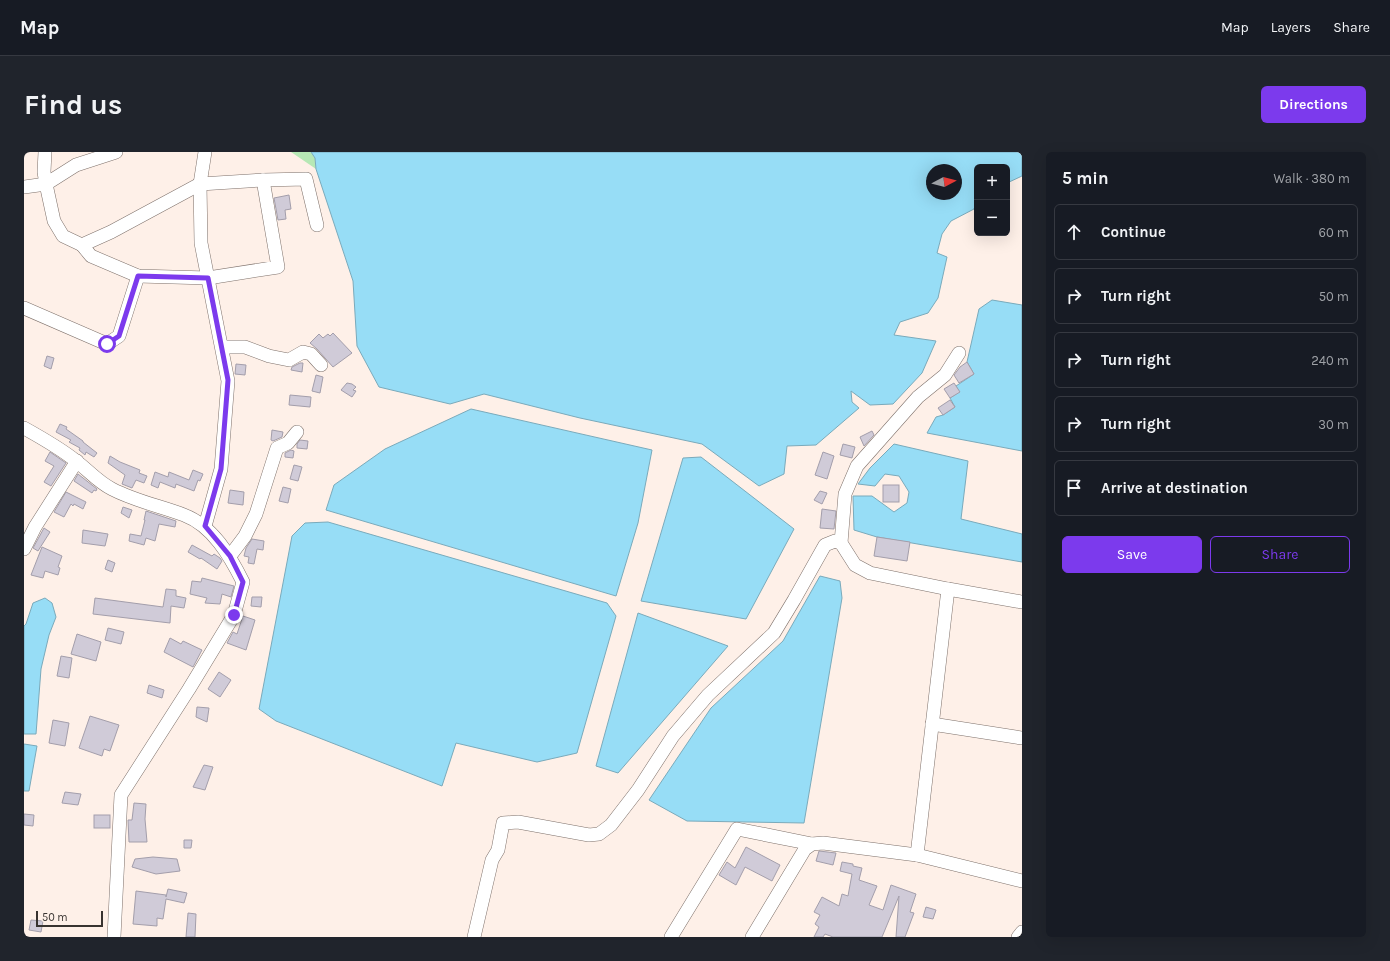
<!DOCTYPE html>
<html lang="en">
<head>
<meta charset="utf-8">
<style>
	body { margin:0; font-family:Karla,sans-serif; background:#20242c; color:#f1f3f6 }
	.controls { position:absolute; right:12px; top:12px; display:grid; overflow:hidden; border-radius:6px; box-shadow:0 4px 16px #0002 }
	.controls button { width:36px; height:36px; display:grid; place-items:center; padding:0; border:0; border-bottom:1px solid #363941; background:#171b24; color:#f1f3f6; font:20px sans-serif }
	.compass { position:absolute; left:902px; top:12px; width:36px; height:36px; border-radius:50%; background:#171b24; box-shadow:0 4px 16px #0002; rotate:83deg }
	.scale { position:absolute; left:12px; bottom:10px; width:67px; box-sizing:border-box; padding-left:4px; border:2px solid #383330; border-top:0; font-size:11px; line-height:14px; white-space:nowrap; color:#383330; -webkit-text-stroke:3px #fef0e8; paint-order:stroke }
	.stop { position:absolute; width:12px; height:12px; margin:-9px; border:3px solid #7c3aed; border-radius:50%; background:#fff }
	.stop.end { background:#7c3aed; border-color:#fff; box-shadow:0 1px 4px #0008 }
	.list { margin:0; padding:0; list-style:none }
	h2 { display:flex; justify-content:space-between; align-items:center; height:52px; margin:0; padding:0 16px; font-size:17px }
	h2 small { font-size:13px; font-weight:400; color:#9ea1a6 }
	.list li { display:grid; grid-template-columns:26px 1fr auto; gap:12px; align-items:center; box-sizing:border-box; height:56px; margin:0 8px 8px; padding:0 8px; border:1px solid #363941; border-radius:6px }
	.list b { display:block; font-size:15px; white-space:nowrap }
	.list em { font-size:13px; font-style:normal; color:#9ea1a6 }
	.actions { display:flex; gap:8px; padding:12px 16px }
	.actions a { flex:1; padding:9px 0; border:1px solid #7c3aed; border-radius:6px; text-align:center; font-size:14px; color:#7c3aed }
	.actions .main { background:#7c3aed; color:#fff }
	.icon { flex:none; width:22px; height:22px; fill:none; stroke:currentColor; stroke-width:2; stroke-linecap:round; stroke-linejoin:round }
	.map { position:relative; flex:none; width:998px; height:785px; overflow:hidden; border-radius:6px }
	header { display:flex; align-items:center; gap:24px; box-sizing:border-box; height:56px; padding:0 20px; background:#171b24; border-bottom:1px solid #363941 }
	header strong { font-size:19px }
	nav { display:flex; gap:22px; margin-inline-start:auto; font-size:14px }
	.intro { display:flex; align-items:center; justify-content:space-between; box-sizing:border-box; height:96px; padding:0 24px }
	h1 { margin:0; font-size:28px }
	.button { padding:10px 18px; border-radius:6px; background:#7c3aed; color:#fff; font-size:14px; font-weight:700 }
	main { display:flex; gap:24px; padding:0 24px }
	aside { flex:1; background:#171b24; border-radius:6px; box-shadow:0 4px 16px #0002 }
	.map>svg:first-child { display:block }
	.green { fill:#b6e8b5 }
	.water { fill:#97ddf6; stroke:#7aaabb; fill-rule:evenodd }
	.building { fill:#d0cbd8; stroke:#a39eab }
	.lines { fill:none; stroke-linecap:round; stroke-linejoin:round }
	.minor-casing { stroke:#7e716b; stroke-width:14 }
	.minor { stroke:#fff; stroke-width:13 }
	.route { stroke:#7c3aed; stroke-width:5 }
</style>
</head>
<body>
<header>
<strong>Map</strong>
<nav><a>Map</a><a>Layers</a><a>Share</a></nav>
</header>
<div class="intro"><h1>Find us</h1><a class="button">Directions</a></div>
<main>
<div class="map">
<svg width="998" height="785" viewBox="0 0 998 785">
	<rect width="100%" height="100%" fill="#fef0e8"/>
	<!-- green -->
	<polygon class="green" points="267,0 287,0 291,6 292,17"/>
	<!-- water -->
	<g class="water">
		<path d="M287,0H998V24L983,31V15H953V48L950,57L927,69L918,82L913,101L923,105L914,146L904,161L876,170L870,183L912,189L898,221L869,252L846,253L827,239L828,250L835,256L792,293L763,294L760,322L735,334L678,292L556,266L460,242L426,252L355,235L333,194L329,129L292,17L291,6ZM908,18H932V42H908Z"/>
		<polygon points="968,148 998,153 998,299 903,281 912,265 919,263 931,255 926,246 935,240 932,234 950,222 943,210 955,157"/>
		<polygon points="447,257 628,298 614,371 592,444 302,358 310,333 361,297"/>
		<polygon points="870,292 944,309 937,367 998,382 998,410 853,385 830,378 829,344 848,344 870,360 883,351 885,340 875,324 861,322 851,334 834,332 846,316"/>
		<polygon points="677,305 770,377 722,467 617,449 659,306"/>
		<polygon points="304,370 583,451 592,464 553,601 513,610 432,591 418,634 252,569 235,557 268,384 281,371"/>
		<polygon points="796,424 816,429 818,446 780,671 663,669 625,648 687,556 759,489"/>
		<polygon points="21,446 28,451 32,465 25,483 17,517 12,582 0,582 0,474 2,472 9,451"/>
		<polygon points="614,461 704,494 594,621 572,614"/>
		<polygon points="0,592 13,594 5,639 0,639"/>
	</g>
	<!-- building -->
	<g class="building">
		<polygon points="265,43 267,57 261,58 262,67 254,68 250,46"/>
		<polygon points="309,181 328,201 309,215 293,197 286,191 295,182 299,186 304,182 306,184"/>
		<polygon points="23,204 30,206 27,217 20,214"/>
		<polygon points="943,210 950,222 935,231 930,223 936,215"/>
		<polygon points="276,211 279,211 278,220 267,218 268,215"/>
		<polygon points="212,212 222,213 221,223 211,222"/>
		<polygon points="292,223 299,225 296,241 288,239"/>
		<polygon points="323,231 328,232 332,235 329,238 332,239 328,245 317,238"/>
		<polygon points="930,231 936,240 926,246 920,237"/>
		<polygon points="266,243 287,245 286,255 265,253"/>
		<polygon points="926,248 931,255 919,263 914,256"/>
		<polygon points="36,272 43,275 42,277 59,289 59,290 73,301 70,305 62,300 61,303 55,298 56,296 45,290 47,288 32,280"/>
		<polygon points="248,278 259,280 258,285 249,289 247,288"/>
		<polygon points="848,279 850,283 840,294 836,285"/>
		<polygon points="276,288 284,289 283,297 273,296 273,292"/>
		<polygon points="819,292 831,295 828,306 816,303"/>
		<polygon points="267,298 270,299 269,306 261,305 261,301"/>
		<polygon points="26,300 42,311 27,334 20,330 30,314 21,309"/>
		<polygon points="799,300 810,304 803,327 791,323"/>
		<polygon points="86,304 96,310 116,318 115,321 123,324 120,331 112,328 108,336 98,332 101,323 84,311"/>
		<polygon points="270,313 278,315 274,329 266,327"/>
		<polygon points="169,318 179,322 176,329 174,328 170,339 152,332 151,336 136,330 134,336 127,333 131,320 144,325 145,320 165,328"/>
		<polygon points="54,322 73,337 72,339 70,338 68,341 50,329"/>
		<rect x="859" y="333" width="16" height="17"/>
		<polygon points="259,335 267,337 264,351 255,349"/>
		<polygon points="206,338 220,340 219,353 204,351"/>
		<polygon points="796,339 803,341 798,352 790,348"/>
		<polygon points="42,340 62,350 59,357 50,352 49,354 47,352 40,365 30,360"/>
		<polygon points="99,355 108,358 105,366 97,361"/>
		<polygon points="798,357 812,359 810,377 796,376"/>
		<polygon points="122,359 152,369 151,375 135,372 131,389 122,386 120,393 105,389 106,382 117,384 121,368 120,368"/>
		<polygon points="20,376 26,380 14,399 9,396"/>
		<polygon points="59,378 84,382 81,394 58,391"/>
		<polygon points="853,385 886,390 883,409 850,404"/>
		<polygon points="228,387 240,389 239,398 233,397 230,412 224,411 225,405 220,404 222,396"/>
		<polygon points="168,393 188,404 190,402 196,406 198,409 193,417 177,406 176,407 164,400"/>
		<polygon points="18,395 38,404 34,415 36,416 34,423 21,419 19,426 7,423"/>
		<polygon points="84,408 91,411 88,420 81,417"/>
		<polygon points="178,426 210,434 207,445 198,442 196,452 181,451 183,446 166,442 168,429 177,430"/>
		<polygon points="142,437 152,438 152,444 162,446 160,456 147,454 146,471 69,462 71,446 139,455"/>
		<polygon points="228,445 238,445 237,455 227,454"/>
		<polygon points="219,464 231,468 222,498 203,491 209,480 213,482"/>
		<polygon points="84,476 100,480 97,492 81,488"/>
		<polygon points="53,482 77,490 72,509 47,502"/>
		<polygon points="146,486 157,492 159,489 178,498 169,515 140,500"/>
		<polygon points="37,504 48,506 45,526 33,524"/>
		<polygon points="195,520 207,528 196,545 184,537"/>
		<polygon points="125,533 140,538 138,546 123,541"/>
		<polygon points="173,555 185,556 183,570 172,565"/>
		<polygon points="66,564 95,573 86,599 80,597 78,604 55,596"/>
		<polygon points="29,568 45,571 41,594 25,591"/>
		<polygon points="180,613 189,615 181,638 169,635"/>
		<polygon points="41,640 57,642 54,653 38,651"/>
		<polygon points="110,651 122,652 121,667 123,690 105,690 104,668 108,668"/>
		<polygon points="0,662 10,663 9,674 0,673"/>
		<rect x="70" y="663" width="16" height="13"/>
		<polygon points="160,688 168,688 167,696 160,696"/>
		<polygon points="722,695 756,713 748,729 721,715 712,733 695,723 703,710 711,716"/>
		<polygon points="795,699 812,701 809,713 792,709"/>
		<polygon points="129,705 153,707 156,719 132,722 108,715 111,707"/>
		<polygon points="818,710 829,712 829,714 838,716 835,728 853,734 845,753 859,758 867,733 892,742 886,760 890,761 881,785 872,785 875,744 858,785 809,785 801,782 799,785 790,785 795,775 791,772 796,763 790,760 798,745 815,754 818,742 824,744 828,722 816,719"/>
		<polygon points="144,737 163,741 160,751 142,747 139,767 133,766 133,774 109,772 112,739 142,743 142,745"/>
		<polygon points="902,755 912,758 909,767 899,765"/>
		<polygon points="164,761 172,762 171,785 162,785"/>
		<polygon points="7,768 19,769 17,780 5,778"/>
	</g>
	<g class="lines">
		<defs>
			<g id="minor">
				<polyline points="21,0 20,20 22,32 30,69 39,84 58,93 67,104 114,124 184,126 254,115 239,28"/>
				<polyline points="0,35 22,32 52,13 92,0"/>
				<polyline points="58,93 87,80 176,32 239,28 282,27 293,73"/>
				<polyline points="0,156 83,192 95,184 114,124"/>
				<polyline points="198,195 221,195 245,204 265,208 279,200 287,202 297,213"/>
				<path d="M0,276C18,286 36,296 52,309C64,318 74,330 88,337C111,349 136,354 160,363C189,374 206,404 219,430L210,463L165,537L97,643L90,785"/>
				<polyline points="181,374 197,317 204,229 177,91 176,32 181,0"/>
				<polyline points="0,397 11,375 53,309"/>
				<polyline points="206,404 221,384 232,362 253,296 264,291 273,280"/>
				<polyline points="924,437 846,421 831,413 817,391 821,342 833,314 894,245 921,223 935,201"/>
				<polyline points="908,572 998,586"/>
				<polyline points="893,703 924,437 998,450"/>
				<polyline points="450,785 468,708 474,698 479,671 494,670 565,683 575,682 587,673 614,638 649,584 684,543 750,481 770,448 801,393 811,389 817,391"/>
				<polyline points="647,785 713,677 788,692"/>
				<polyline points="728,785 781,697 788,692 799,691 893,703 998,729"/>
				<polyline points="994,785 998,780"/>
			</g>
		</defs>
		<!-- minor casing -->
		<use href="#minor" class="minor-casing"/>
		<!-- minor -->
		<use href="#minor" class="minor"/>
	</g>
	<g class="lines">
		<!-- route -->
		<polyline class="route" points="83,192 95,184 114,124 184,126 204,228 197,317 181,374 206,404 219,430 210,463"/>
	</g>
</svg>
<div class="controls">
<button>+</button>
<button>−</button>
</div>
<svg class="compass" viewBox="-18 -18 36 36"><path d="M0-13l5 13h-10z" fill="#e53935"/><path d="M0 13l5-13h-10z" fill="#9ea1a6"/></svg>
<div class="scale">50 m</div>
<div class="stop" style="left:83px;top:192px"></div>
<div class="stop end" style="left:210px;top:463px"></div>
</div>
<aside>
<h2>5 min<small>Walk · 380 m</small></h2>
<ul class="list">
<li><svg class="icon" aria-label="ahead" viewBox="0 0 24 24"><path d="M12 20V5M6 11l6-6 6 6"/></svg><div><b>Continue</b></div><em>60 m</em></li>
<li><svg class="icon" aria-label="right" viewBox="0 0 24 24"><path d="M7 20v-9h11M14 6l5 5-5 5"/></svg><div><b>Turn right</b></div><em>50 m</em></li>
<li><svg class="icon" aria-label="right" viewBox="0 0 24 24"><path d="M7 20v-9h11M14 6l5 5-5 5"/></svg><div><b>Turn right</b></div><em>240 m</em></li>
<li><svg class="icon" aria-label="right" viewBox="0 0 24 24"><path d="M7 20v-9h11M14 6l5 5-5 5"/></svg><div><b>Turn right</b></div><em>30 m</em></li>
<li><svg class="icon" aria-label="arrive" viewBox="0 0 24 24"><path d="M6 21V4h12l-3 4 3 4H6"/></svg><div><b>Arrive at destination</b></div></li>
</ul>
<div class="actions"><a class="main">Save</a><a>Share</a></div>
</aside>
</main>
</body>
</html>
